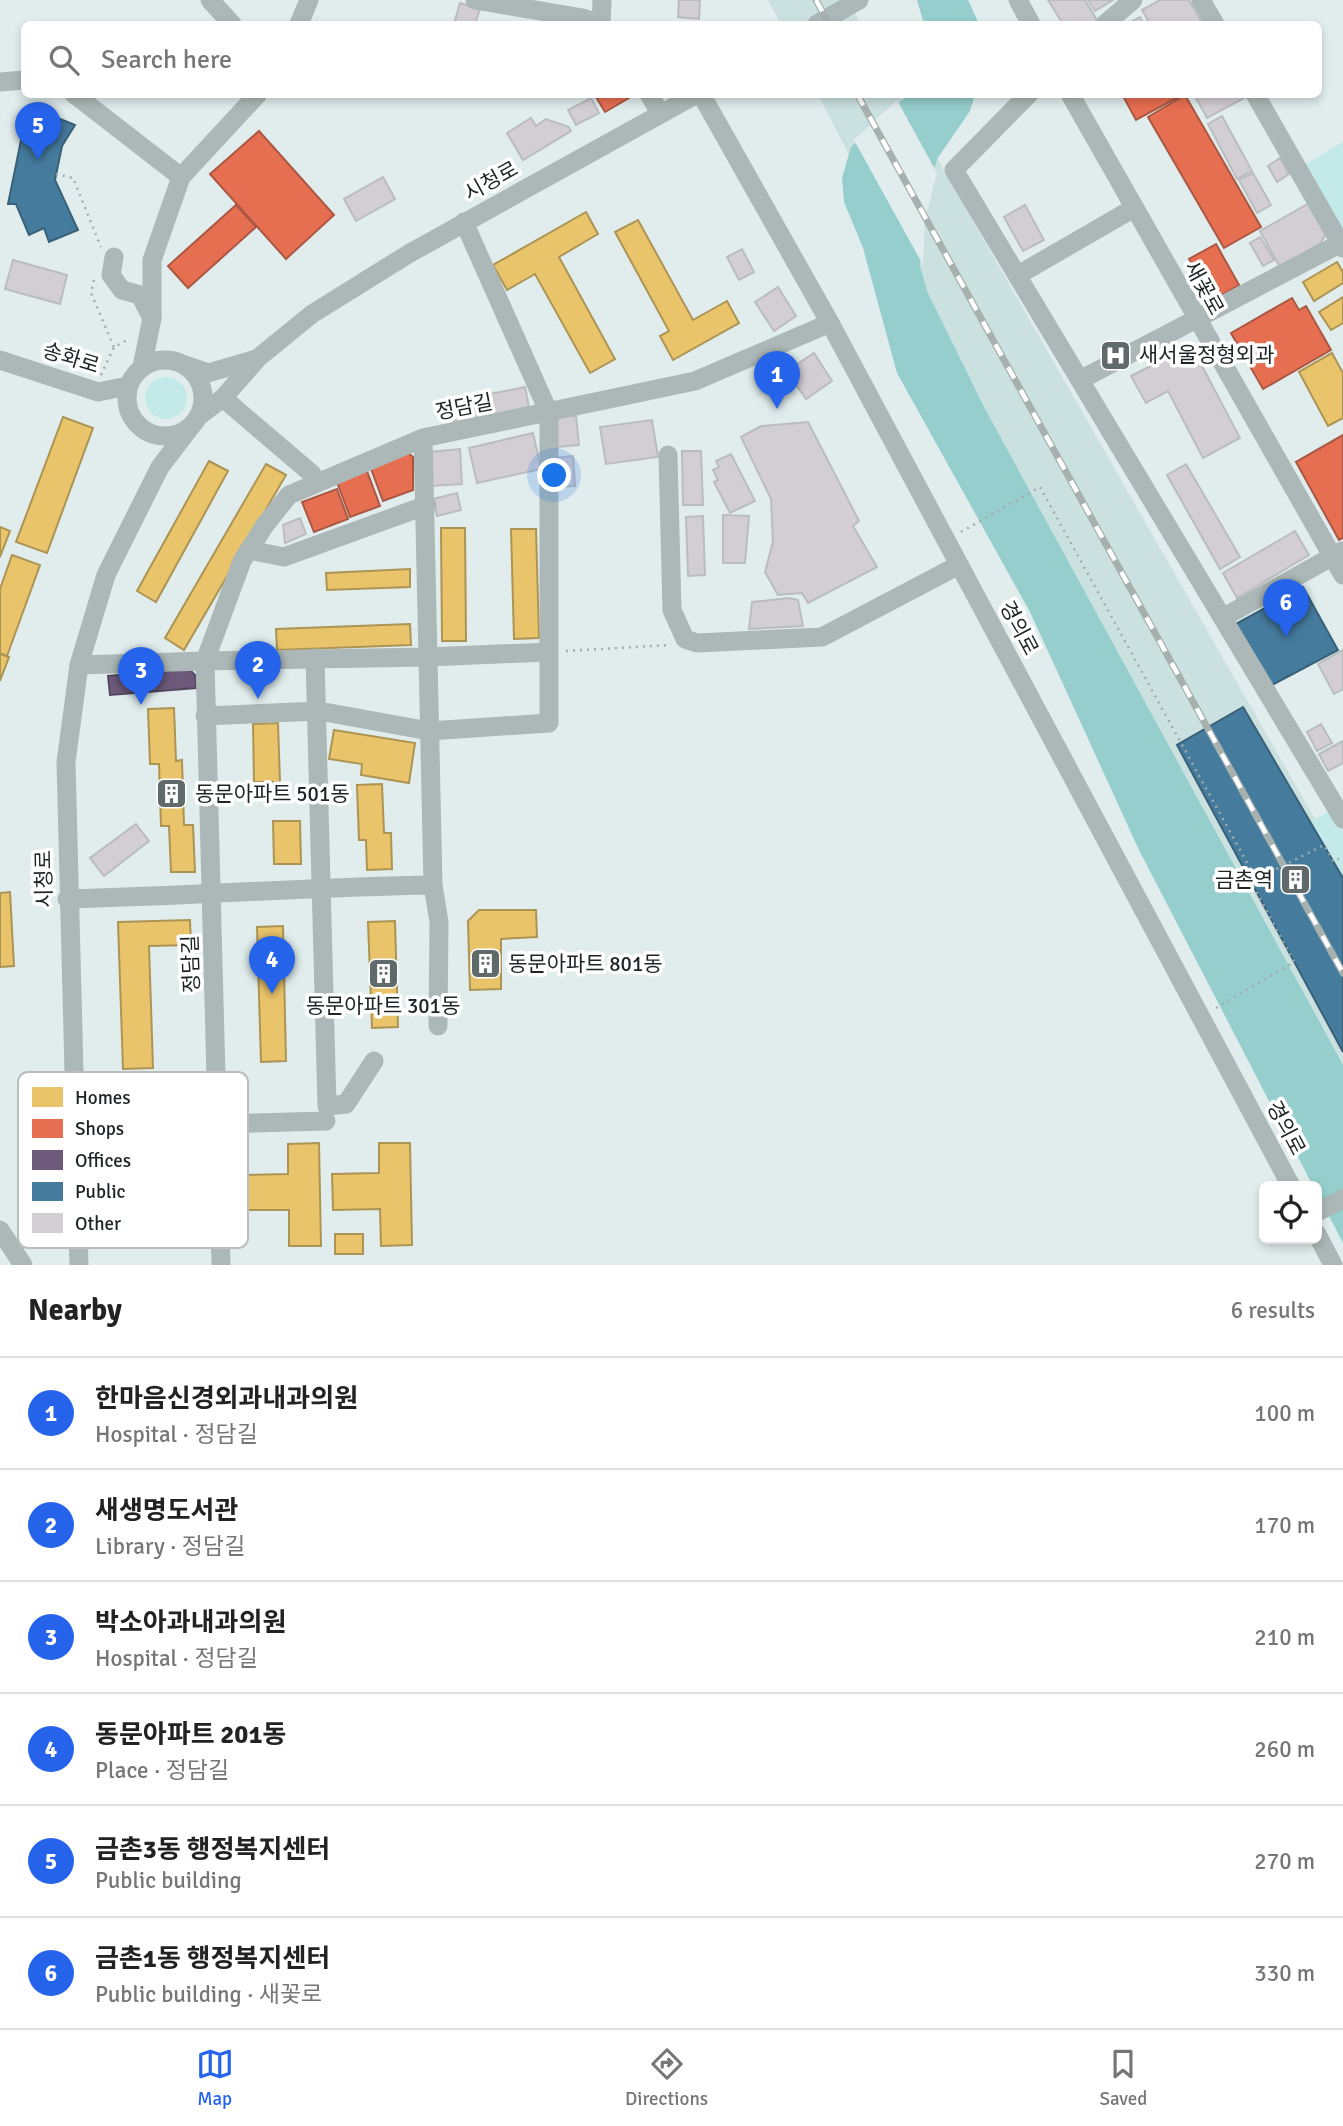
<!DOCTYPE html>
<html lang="en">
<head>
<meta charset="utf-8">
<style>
	body { margin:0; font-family:Signika,"Noto Sans KR",sans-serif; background:#f6f6f6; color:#222 }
	.controls { position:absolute; right:21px; bottom:21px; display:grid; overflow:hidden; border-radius:10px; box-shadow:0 4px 10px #0003 }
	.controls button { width:63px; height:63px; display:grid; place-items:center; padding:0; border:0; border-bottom:2px solid #e0e0e0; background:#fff; color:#222; font:35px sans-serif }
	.you { position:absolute; left:555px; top:476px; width:24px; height:24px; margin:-18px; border:5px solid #fff; border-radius:50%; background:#1a73e8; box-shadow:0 0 0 10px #1a73e833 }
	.badge { display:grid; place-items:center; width:46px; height:46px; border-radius:50%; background:#2563eb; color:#fff; font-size:23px; font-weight:700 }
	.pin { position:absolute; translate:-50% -58px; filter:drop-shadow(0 2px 4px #0008) }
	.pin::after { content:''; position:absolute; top:37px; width:24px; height:21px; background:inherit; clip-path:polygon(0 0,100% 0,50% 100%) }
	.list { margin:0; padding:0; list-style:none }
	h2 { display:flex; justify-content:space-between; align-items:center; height:91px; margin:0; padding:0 28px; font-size:30px }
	h2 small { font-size:23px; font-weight:400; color:#767676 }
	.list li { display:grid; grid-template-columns:46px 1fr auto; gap:21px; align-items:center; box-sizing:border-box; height:112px; padding:0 28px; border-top:2px solid #e0e0e0 }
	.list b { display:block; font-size:26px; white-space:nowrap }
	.list p { margin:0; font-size:23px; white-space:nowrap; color:#767676 }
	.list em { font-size:23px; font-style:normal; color:#767676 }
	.icon { flex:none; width:38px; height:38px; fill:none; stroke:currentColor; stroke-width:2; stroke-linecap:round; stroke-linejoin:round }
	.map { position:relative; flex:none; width:1343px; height:1265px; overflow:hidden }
	.search { position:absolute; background:#fff; box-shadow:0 4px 10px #0003; left:21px; right:21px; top:21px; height:77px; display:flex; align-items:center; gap:18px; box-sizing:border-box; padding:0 24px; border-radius:10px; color:#767676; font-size:26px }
	.sheet { height:763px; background:#fff }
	nav { display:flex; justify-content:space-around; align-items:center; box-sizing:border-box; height:98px; border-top:2px solid #e0e0e0; background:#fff; font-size:19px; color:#767676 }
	nav a { display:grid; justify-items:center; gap:4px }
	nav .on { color:#2563eb }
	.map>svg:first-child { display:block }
	.built { fill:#cbe1e0 }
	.green { fill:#c3e9e8 }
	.water { fill:#95cecc }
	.pier { fill:#e1eded }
	.homes { fill:#e9c46a; stroke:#ac9455; stroke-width:2 }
	.shops { fill:#e76f51; stroke:#aa5844; stroke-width:2 }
	.offices { fill:#6d597a; stroke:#554960; stroke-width:2 }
	.public { fill:#457b9d; stroke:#396179; stroke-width:2 }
	.building { fill:#d3ced3; stroke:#babdbe; stroke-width:2 }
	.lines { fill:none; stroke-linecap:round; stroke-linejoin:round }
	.path { stroke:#a3acac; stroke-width:2.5; stroke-dasharray:2 5; stroke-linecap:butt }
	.minor { stroke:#acb8b7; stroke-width:19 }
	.rail-casing { stroke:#a6b0af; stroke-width:7 }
	.rail { stroke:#fff; stroke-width:4.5; stroke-dasharray:13; stroke-linecap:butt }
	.labels { text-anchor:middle; stroke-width:7; stroke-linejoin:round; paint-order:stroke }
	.street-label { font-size:21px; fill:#1c2424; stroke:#fff }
	.poi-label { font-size:21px; fill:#1c2424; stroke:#fff; text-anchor:start }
	.key { fill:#fff; stroke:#bbbdbd; stroke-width:2 }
	.key-label { font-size:19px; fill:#1c2424 }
</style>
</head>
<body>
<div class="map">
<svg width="1343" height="1265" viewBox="0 0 1343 1265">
	<rect width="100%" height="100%" fill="#e1eded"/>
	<!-- built -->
	<g class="built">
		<polygon points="768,0 848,0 861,24 781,24"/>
		<polygon points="818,95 901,95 1343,868 1343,1074 976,398"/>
	</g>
	<!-- green -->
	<g class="green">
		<polygon points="1343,142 1343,232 1304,165"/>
		<circle cx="166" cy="398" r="21"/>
		<polygon points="1331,810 1343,831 1343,878 1310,822"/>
	</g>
	<!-- water -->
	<g class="water">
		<polygon points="917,0 968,0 979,24 924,24"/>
		<polygon points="908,95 975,95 970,111 937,159 921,219 920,266 927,291 984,407 1343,1065 1343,1243 1317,1193 1317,1186 1313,1186 1139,850 1030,612 897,373 863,248 844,202 842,178 851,147"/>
	</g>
	<!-- pier -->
	<polygon class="pier" points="897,100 937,173 925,219 923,265 854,140"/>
	<!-- homes -->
	<g class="homes">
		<polygon points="586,212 598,234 559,257 615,359 590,373 535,274 507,290 493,265"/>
		<polygon points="638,220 693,320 727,301 739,323 673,360 660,336 669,331 615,232"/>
		<polygon points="1337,262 1343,272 1343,283 1314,301 1303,282"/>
		<polygon points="1343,297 1343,323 1331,330 1319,312"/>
		<polygon points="1332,353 1343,373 1343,418 1328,426 1299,372"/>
		<polygon points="63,417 93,428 47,553 16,542"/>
		<polygon points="209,461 228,471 156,602 137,591"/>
		<polygon points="266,464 286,475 184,650 165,638"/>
		<polygon points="0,527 10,531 0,557"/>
		<polygon points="441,528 465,528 466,641 442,641"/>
		<polygon points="511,529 536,529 539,638 514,639"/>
		<polygon points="12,555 40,565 7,656 0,653 0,589"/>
		<polygon points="410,569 410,587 327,590 326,573"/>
		<polygon points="410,624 411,645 277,650 276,629"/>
		<polygon points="0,654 9,657 0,681"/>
		<polygon points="174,708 176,761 182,760 184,825 193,825 195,872 171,872 169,826 161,826 159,764 150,764 148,709"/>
		<polygon points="278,723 280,782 254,782 253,724"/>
		<polygon points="334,730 415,743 409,783 361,775 362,764 329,759"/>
		<polygon points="382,784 384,833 391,833 392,869 367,870 366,840 359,840 357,785"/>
		<polygon points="273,821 300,821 301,864 274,864"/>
		<polygon points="10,892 14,966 0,967 0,893"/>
		<polygon points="479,910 536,910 537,937 501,939 501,989 470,990 468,921"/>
		<polygon points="190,920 191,945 149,946 153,1068 123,1069 118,922"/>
		<polygon points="395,921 398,1027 372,1028 368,922"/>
		<polygon points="283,926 286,1061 261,1062 257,927"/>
		<polygon points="319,1143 321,1246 289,1246 289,1210 242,1210 241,1175 288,1174 288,1144"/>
		<polygon points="379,1143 410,1143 412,1245 381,1246 380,1209 333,1210 332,1174 379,1173"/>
		<rect x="335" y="1234" width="28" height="20"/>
	</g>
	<!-- shops -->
	<g class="shops">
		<polygon points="600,94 629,94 629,98 605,112 596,97"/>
		<polygon points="1122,94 1179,94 1180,96 1136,120"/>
		<polygon points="1185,95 1261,227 1224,248 1148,117"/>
		<polygon points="259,131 334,215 286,259 210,174"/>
		<polygon points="236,205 256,227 188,288 168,266"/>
		<polygon points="1216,244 1239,285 1213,300 1189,259"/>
		<polygon points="1292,298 1299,310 1306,306 1331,350 1263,389 1231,333"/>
		<polygon points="1343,435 1343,538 1339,540 1296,462"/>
		<polygon points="407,452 413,457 413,490 383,501 370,466"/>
		<polygon points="367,471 380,506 350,517 337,482"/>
		<polygon points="337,489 348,519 314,532 302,502"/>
	</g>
	<!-- offices -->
	<polygon class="offices" points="189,669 195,675 196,688 110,695 108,676"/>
	<!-- public -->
	<g class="public">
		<polygon points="28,106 75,125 62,146 55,180 78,230 49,242 44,228 29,235 16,204 8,204"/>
		<polygon points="1303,587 1338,650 1270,686 1234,625"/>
		<polygon points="1243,707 1343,878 1343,1052 1177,745"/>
	</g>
	<!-- building -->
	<g class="building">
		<polygon points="679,0 700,0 699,19 678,17"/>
		<polygon points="1048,0 1085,0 1097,20 1093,24 1063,24"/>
		<polygon points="1088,0 1113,0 1095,11"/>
		<polygon points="1160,0 1189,0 1203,24 1150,24 1142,10"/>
		<polygon points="460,3 480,9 475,24 454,24"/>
		<polygon points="1140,17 1144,24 1127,24"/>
		<polygon points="1199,94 1242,94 1244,98 1207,118 1195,96"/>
		<polygon points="591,98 599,113 576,125 568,110"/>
		<polygon points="1222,116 1252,171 1237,179 1208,124"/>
		<polygon points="531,118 536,126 546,119 569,127 571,131 523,160 507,133"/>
		<polygon points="1280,158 1289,174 1277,182 1268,166"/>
		<polygon points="1253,173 1271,205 1257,213 1239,180"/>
		<polygon points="383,177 395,199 356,221 344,199"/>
		<polygon points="1309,203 1326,233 1321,243 1280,267 1260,231"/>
		<polygon points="1025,205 1044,240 1023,251 1004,217"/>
		<polygon points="1260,237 1274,260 1263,266 1250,243"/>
		<polygon points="742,249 754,272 739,280 727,257"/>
		<polygon points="13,260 67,275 60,304 5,289"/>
		<polygon points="778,287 796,316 774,331 755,302"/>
		<polygon points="1191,345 1240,438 1203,458 1168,391 1146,403 1131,376"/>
		<polygon points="814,353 832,381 806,399 787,371"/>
		<polygon points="525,387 529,407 454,422 450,402"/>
		<polygon points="576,416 579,445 557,447 555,417"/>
		<polygon points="652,420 658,457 606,464 600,427"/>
		<polygon points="808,422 859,521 853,526 877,567 808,603 802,593 778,595 765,572 773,541 771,499 741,437 761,426"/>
		<polygon points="533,433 541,469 477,483 469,448"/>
		<polygon points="460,449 462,484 431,486 429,452"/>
		<polygon points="682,451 701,451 703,505 683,505"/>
		<polygon points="731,454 755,501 730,513 714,482 718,480 713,470 719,467 716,461"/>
		<polygon points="573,456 575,486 557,487 554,458"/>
		<polygon points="1186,464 1240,557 1220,569 1167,475"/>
		<polygon points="457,493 461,510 437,516 433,499"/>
		<polygon points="723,515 749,516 745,563 723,563"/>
		<polygon points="703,516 705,575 688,576 686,517"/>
		<polygon points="300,518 306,534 285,543 283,525"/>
		<polygon points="1295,531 1309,555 1237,598 1223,573"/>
		<polygon points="789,598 798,600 803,626 749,629 752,602"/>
		<polygon points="1343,650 1343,689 1334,694 1318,664"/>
		<polygon points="1321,724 1332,743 1317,751 1307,732"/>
		<polygon points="1343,741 1343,763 1328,771 1319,754"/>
		<polygon points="136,824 149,841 104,876 90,858"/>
	</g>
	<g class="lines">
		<!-- path -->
		<g class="path">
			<polyline points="56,174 73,178 101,247"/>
			<polyline points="94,280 91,293 114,347"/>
			<polyline points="101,375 114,347 129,339"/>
			<polyline points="961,532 1040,487 1256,879"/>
			<polyline points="566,651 671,645"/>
			<polyline points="1216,1008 1294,962 1251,882 1324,845 1334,862 1343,856"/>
		</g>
		<!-- minor -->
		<g class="minor">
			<polyline points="210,0 232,24"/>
			<polyline points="475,0 583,18 599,24"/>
			<polyline points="1018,0 1031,24"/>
			<polyline points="1201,0 1215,24"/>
			<polyline points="299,24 309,0"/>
			<polyline points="601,24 602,0"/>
			<polyline points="817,24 859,0"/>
			<polyline points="1105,24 1133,0"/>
			<polyline points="0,82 24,80"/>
			<polyline points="74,94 181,177"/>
			<polyline points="649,94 660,113"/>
			<polyline points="701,94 830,323 1291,1186"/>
			<polyline points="1029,94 954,170 1343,819"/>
			<polyline points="1070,94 1343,575"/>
			<polyline points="1255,94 1343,248"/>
			<polyline points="114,257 111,275 122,290 140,295 152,318 142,367"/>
			<polyline points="1018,275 1134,208"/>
			<polyline points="152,318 152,260 181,177 258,94"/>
			<circle cx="165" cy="398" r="38"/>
			<polyline points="0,360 98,392 128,386"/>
			<polyline points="185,365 208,373 256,359"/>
			<polyline points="1080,380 1343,242"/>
			<polyline points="223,398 312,474 314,483"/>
			<polyline points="199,416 223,398 258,358 312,314 410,253 697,94"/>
			<polyline points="423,438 428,657 205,661 242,561 265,525 289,495 423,438 695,381 830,323"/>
			<polyline points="668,455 672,610 685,639 697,643 822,637 959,565"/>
			<polyline points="249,550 284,557 427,505"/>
			<polyline points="1224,617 1342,551"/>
			<polyline points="315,658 327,1106 346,1104 374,1061"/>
			<polyline points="79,665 205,661 221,1265"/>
			<polyline points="205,716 319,711 429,731 549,723 549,413 464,222"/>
			<path d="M67,899C189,896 311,887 433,885"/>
			<polyline points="438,1026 439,922 433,885 428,657 548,652"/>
			<polyline points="219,1124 326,1121"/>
			<polyline points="1317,1212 1343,1199"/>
			<polyline points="0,1230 23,1265"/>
			<polyline points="1317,1234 1333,1265"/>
			<polyline points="79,1265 66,762 79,665 106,575 160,467 192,425"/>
		</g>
		<defs>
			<g id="rail">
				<polyline points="816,0 829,24"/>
				<polyline points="857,94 1343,973"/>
			</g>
		</defs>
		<!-- rail casing -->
		<use href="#rail" class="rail-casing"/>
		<!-- rail -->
		<use href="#rail" class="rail"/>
	</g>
	<!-- icons -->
	<defs>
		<symbol id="hospital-square" viewBox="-11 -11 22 22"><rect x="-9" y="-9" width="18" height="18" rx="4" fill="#616a6a" stroke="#fff"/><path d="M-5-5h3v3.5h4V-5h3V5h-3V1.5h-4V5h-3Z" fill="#fff"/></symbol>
		<symbol id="building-square" viewBox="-11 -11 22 22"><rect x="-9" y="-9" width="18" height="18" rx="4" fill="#616a6a" stroke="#fff"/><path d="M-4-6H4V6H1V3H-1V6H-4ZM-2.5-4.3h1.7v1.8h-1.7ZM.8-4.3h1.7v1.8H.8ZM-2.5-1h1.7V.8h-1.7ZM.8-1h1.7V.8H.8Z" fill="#fff"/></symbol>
	</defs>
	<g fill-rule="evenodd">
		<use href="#hospital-square" x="1098" y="338" width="35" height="35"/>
		<use href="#building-square" x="154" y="776" width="35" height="35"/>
		<use href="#building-square" x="1278" y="862" width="35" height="35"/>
		<use href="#building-square" x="468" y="946" width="35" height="35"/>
		<use href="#building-square" x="366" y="956" width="35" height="35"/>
	</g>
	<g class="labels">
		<!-- street labels -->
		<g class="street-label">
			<text transform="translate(491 181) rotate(-29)" y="7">시청로</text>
			<text transform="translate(1204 288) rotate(61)" y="7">새꽃로</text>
			<text transform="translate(71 358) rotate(17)" y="7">송화로</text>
			<text transform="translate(464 407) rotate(-11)" y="7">정담길</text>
			<text transform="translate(1019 628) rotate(62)" y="7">경의로</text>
			<text transform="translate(44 879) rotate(-91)" y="7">시청로</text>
			<text transform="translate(191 964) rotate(-92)" y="7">정담길</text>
			<text transform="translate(1286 1128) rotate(62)" y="7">경의로</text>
		</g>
		<!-- poi labels -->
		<g class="poi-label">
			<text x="1139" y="362">새서울정형외과</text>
			<text x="195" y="801">동문아파트 501동</text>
			<text x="1273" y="887" text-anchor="end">금촌역</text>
			<text x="508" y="971">동문아파트 801동</text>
			<text x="383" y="1013" text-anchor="middle">동문아파트 301동</text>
		</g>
	</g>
	<!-- legend -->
	<rect x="18" y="1072" width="230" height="176" rx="10" class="key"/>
	<rect x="32" y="1087" width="31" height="20" fill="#e9c46a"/>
	<rect x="32" y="1119" width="31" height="19" fill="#e76f51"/>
	<rect x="32" y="1150" width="31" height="20" fill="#6d597a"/>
	<rect x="32" y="1182" width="31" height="19" fill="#457b9d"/>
	<rect x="32" y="1213" width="31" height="20" fill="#d3ced3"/>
	<g class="key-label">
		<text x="75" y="1104">Homes</text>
		<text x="75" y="1135">Shops</text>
		<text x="75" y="1167">Offices</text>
		<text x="75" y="1198">Public</text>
		<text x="75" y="1230">Other</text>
	</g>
</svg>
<div class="controls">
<button><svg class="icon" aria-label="locate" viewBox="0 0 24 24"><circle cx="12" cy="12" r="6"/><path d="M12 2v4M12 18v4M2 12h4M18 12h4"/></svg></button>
</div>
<div class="you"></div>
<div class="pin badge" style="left:777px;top:409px">1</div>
<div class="pin badge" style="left:258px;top:699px">2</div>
<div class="pin badge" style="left:141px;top:705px">3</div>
<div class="pin badge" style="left:272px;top:994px">4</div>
<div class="pin badge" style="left:38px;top:160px">5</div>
<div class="pin badge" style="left:1286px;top:637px">6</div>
<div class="search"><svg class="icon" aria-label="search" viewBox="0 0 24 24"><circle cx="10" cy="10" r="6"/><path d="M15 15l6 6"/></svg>Search here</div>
</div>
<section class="sheet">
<h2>Nearby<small>6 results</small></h2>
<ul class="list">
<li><span class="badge">1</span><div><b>한마음신경외과내과의원</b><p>Hospital · 정담길</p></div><em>100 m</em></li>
<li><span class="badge">2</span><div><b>새생명도서관</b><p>Library · 정담길</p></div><em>170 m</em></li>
<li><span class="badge">3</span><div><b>박소아과내과의원</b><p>Hospital · 정담길</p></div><em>210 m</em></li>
<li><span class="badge">4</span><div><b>동문아파트 201동</b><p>Place · 정담길</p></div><em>260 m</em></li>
<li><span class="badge">5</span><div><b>금촌3동 행정복지센터</b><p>Public building</p></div><em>270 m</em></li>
<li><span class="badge">6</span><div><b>금촌1동 행정복지센터</b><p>Public building · 새꽃로</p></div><em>330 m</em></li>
</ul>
</section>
<nav>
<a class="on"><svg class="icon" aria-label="map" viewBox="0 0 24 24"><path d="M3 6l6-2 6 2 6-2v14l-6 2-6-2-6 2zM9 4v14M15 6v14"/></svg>Map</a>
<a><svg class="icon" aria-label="directions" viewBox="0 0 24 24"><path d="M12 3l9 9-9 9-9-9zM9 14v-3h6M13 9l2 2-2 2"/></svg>Directions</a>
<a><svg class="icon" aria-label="saved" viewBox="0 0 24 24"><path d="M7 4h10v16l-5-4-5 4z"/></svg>Saved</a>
</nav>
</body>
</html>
